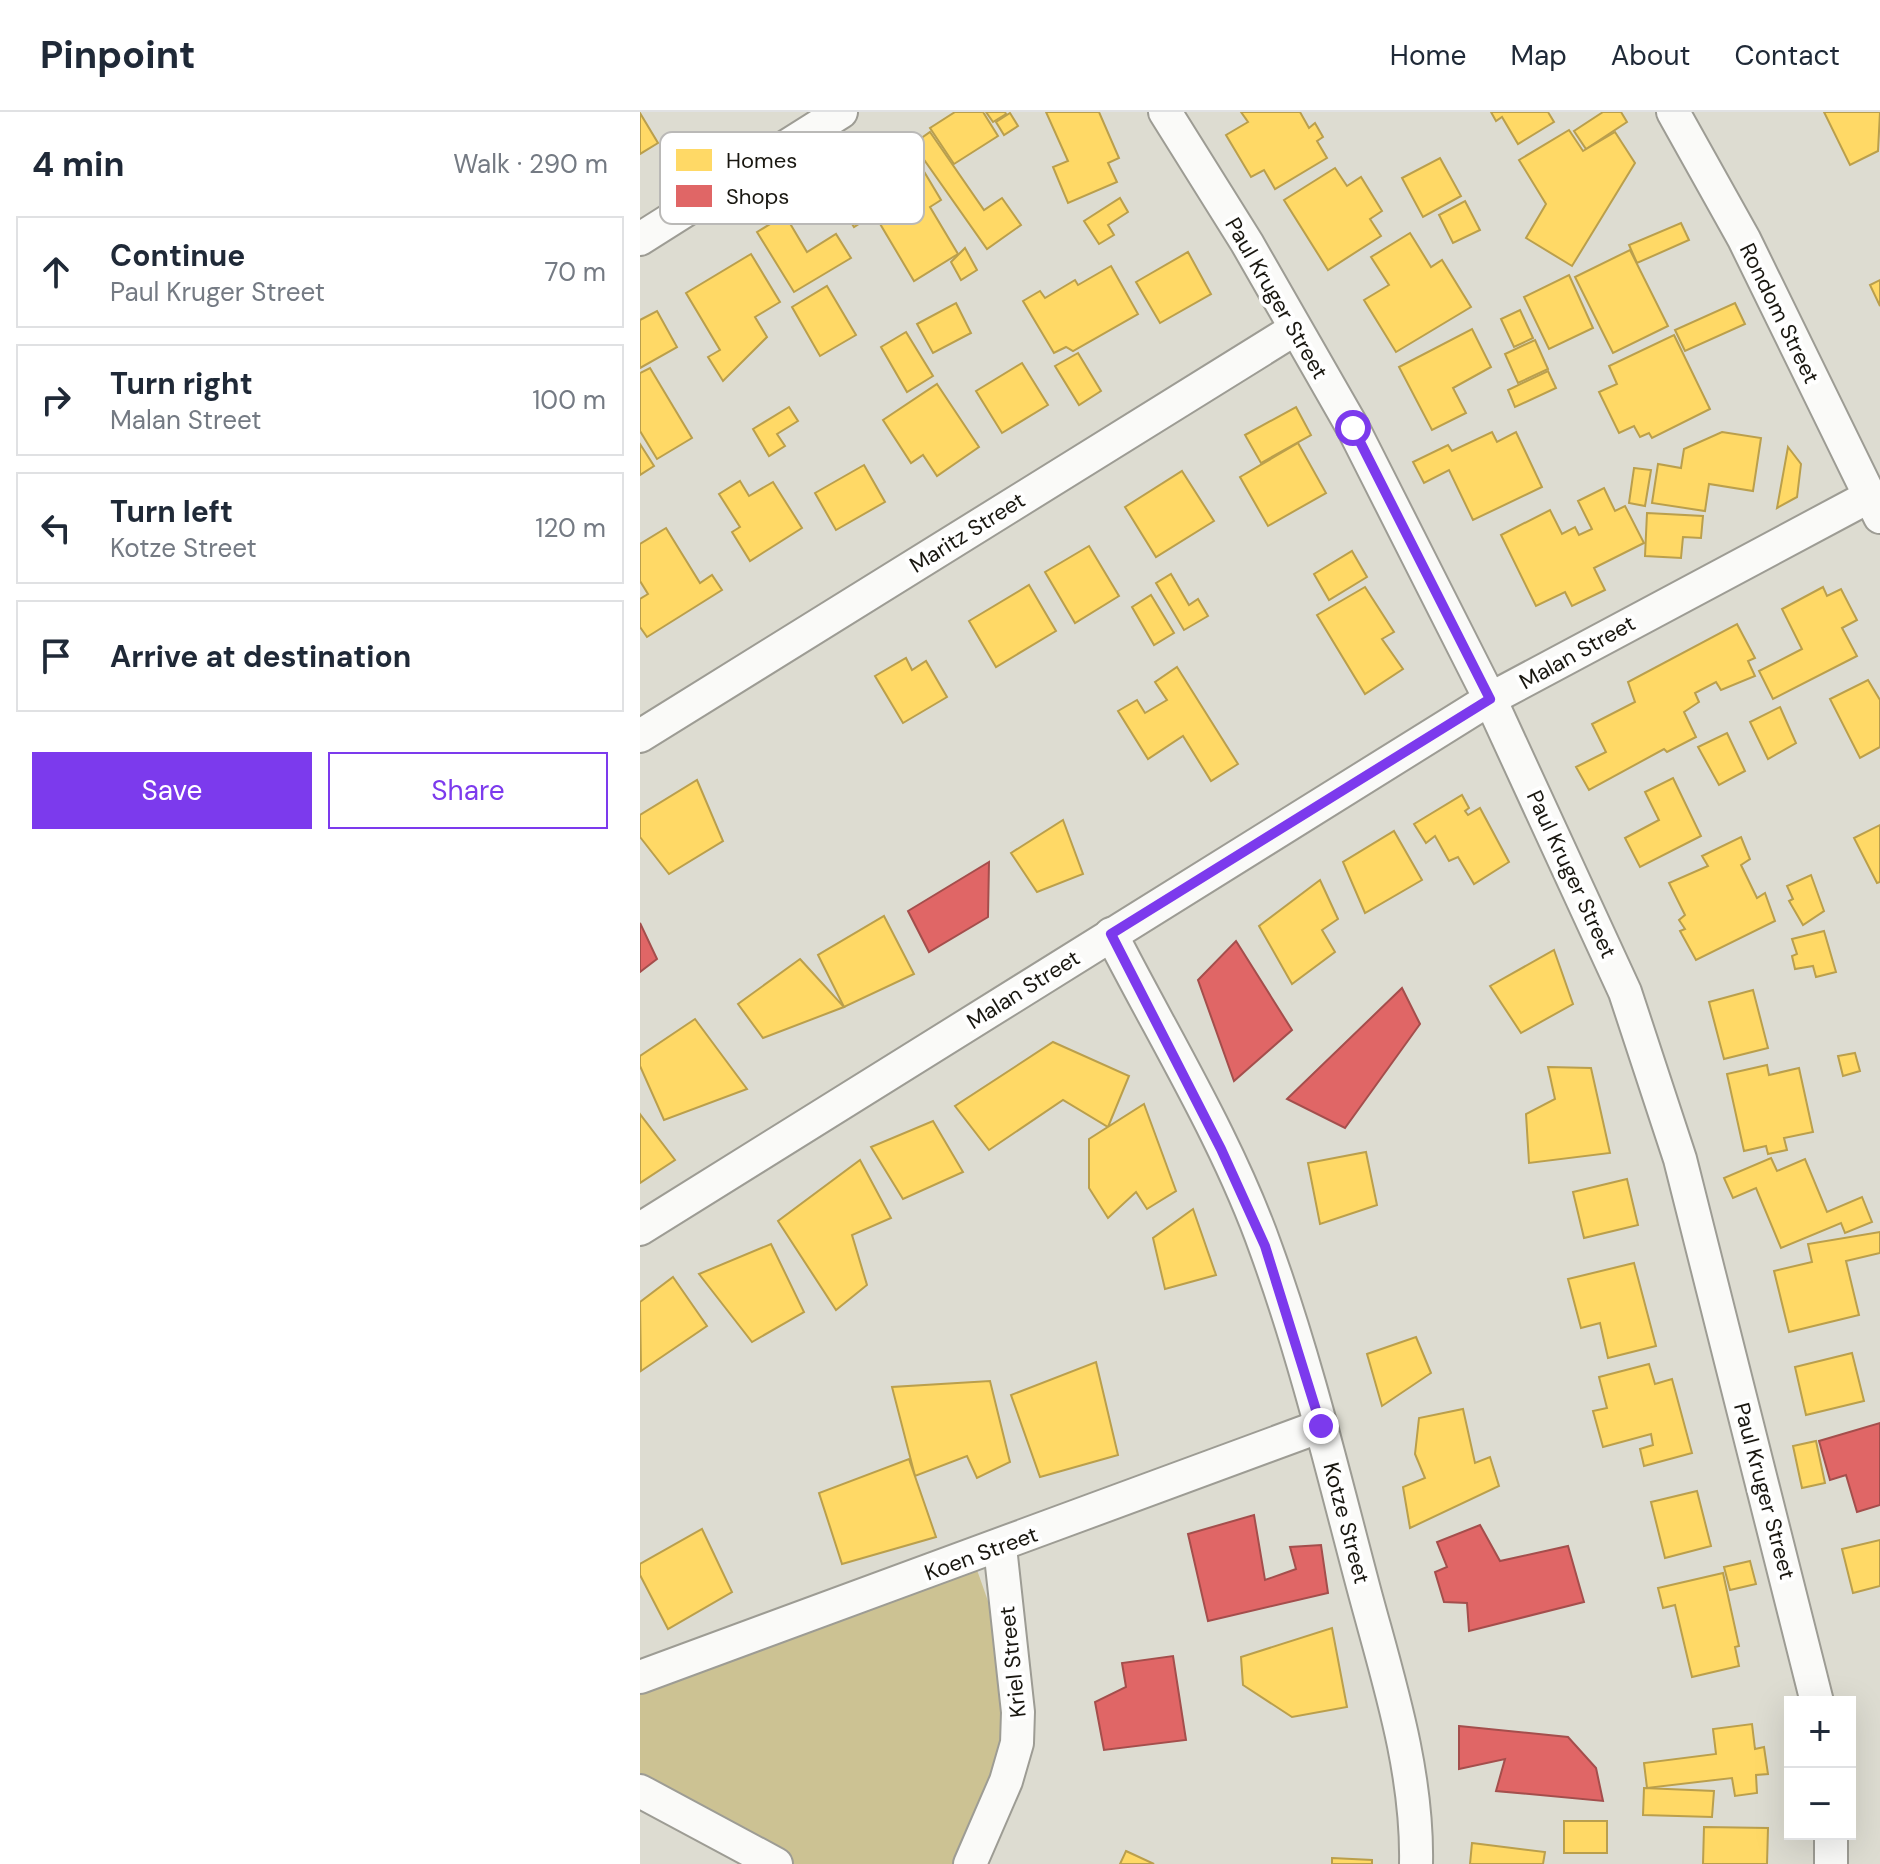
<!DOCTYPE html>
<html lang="en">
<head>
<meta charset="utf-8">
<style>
	body { margin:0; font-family:"DM Sans",sans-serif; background:#f2f2f3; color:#1f2937 }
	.controls { position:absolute; right:24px; bottom:24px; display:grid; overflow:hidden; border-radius:0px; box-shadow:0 8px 32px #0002 }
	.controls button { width:72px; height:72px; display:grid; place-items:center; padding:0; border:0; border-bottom:2px solid #e0e1e3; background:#fff; color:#1f2937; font:40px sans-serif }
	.stop { position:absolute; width:24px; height:24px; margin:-18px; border:6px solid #7c3aed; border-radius:50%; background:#fff }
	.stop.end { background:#7c3aed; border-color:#fff; box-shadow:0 2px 8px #0008 }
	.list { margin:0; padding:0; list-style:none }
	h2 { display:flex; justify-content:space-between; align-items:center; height:104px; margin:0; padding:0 32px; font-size:34px }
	h2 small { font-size:26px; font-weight:400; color:#747a83 }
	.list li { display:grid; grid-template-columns:52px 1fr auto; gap:24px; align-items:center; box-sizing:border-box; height:112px; margin:0 16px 16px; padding:0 16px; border:2px solid #e0e1e3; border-radius:0px }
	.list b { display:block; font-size:30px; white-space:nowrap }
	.list p { margin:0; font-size:26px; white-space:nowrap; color:#747a83 }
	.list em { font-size:26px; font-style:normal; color:#747a83 }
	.actions { display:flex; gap:16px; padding:24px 32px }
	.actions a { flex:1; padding:18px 0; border:2px solid #7c3aed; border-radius:0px; text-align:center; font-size:28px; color:#7c3aed }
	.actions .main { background:#7c3aed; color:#fff }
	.icon { flex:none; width:44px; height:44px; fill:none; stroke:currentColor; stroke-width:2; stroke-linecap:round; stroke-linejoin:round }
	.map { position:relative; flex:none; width:1240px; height:1752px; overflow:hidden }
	header { display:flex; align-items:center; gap:48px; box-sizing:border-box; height:112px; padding:0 40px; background:#fff; border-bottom:2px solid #e0e1e3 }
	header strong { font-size:38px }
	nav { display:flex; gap:44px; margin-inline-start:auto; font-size:28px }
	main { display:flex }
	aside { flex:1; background:#fff }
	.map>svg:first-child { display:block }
	.green { fill:#ccc293 }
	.homes { fill:#ffd966; stroke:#ba9f4c; stroke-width:2 }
	.shops { fill:#e06666; stroke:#a44e4c; stroke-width:2 }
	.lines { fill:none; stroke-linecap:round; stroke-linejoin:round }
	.minor-casing { stroke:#9d9c94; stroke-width:36 }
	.minor { stroke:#fafaf8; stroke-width:32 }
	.route { stroke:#7c3aed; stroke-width:10 }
	.labels { text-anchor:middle; stroke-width:8; stroke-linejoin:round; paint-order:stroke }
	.street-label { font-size:22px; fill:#191710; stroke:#fff }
	.key { fill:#fff; stroke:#bab9b7; stroke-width:2 }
	.key-label { font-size:22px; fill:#191710 }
</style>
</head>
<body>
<header>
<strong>Pinpoint</strong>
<nav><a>Home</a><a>Map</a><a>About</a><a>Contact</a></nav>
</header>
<main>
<aside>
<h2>4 min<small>Walk · 290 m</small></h2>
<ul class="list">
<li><svg class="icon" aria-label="ahead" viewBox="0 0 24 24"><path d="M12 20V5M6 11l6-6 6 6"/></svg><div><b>Continue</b><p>Paul Kruger Street</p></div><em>70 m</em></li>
<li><svg class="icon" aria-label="right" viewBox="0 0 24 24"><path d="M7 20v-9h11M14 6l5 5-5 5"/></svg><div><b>Turn right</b><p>Malan Street</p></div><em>100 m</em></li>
<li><svg class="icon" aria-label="left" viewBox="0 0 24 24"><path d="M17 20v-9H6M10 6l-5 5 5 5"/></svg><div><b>Turn left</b><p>Kotze Street</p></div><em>120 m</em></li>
<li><svg class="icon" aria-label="arrive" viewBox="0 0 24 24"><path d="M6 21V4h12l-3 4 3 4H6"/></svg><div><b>Arrive at destination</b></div></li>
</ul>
<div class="actions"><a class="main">Save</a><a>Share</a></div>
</aside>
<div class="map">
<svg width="1240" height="1752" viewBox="0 0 1240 1752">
	<rect width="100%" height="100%" fill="#dddcd1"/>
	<!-- green -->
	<polygon class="green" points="331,1441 383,1588 328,1752 153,1752 0,1672 0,1567"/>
	<!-- homes -->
	<g class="homes">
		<polygon points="315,0 343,0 358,24 314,52 290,16"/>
		<polygon points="346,0 365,0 366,2 353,10"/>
		<polygon points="406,0 459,0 479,46 468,51 477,70 428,91 413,55 428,49"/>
		<polygon points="601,0 660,0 669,16 675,11 683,25 677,29 687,46 635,77 624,58 611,65 586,23 608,10"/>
		<polygon points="851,0 908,0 914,10 878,32 862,5 856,9"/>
		<polygon points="963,0 981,0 987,10 946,37 934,19"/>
		<polygon points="1184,0 1240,0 1238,39 1210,53"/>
		<polygon points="0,1 18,31 0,42"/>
		<polygon points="370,1 378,14 364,23 356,10"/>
		<polygon points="929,18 943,39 975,20 995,51 932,154 886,126 906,92 879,48"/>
		<polygon points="290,20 344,98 362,86 381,113 347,137 273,32"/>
		<polygon points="264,26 301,88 290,95 318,142 274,169 236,105 248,97 231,69 253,56 243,38"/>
		<polygon points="800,46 821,84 783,105 762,66"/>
		<polygon points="215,54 242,97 214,115 187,72"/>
		<polygon points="695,56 707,74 721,65 742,99 730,107 741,124 688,158 644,88"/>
		<polygon points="480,86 488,100 468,113 474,123 459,132 444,109"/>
		<polygon points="825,89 840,118 813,131 799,103"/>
		<polygon points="145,103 167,140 196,122 211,146 154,180 117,120"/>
		<polygon points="1041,111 1049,128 997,151 989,133"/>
		<polygon points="770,121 791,155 802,148 831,195 756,240 724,188 749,173 731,145"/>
		<polygon points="325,136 337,158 321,168 311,150"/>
		<polygon points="990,138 1028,214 973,241 935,165"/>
		<polygon points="548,140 571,182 520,211 496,170"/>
		<polygon points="111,142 140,190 115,205 127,225 83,269 68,245 80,238 46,181"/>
		<polygon points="471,154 498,202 433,239 426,235 414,241 383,189 400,179 405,186 435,168 438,173"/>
		<polygon points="929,163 953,216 909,237 884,185"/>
		<polygon points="1240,168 1240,194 1230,173"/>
		<polygon points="187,174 216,223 180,244 152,195"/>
		<polygon points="316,191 331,221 293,241 277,212"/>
		<polygon points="1095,191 1105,212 1045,239 1035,218"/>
		<polygon points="880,198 893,226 874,235 861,207"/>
		<polygon points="17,199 37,235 0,256 0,208"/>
		<polygon points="832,217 851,255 813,276 826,301 792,318 759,255"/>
		<polygon points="266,220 293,264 267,280 241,235"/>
		<polygon points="1034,223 1070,297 1012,326 1009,321 1000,325 994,314 979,321 959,280 977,272 969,254"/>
		<polygon points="895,228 908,257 878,271 865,242"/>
		<polygon points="438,241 461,279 439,293 415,254"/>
		<polygon points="382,251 408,293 362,321 336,279"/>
		<polygon points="10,256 52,326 17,347 0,319 0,261"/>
		<polygon points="908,259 916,276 875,295 868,278"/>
		<polygon points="297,272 339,335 297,364 283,343 271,351 243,308"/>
		<polygon points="149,295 158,309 137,322 145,334 129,344 113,317"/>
		<polygon points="656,295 671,323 621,351 605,323"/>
		<polygon points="852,320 857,330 876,320 902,375 833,408 809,358 784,371 773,350 808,333 812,339"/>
		<polygon points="1082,320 1121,326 1113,379 1069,372 1065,399 1012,391 1018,352 1041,356 1044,337"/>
		<polygon points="658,331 686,381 628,414 600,365"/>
		<polygon points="0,332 14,354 0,363"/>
		<polygon points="1148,335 1161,352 1157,385 1137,396"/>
		<polygon points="224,353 245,390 196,418 175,381"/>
		<polygon points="994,356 1011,358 1005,394 989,391"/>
		<polygon points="542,359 574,409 516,445 485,395"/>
		<polygon points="100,369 109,384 133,370 162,416 110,449 92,420 100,415 79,382"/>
		<polygon points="964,376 975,399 985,394 1004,431 954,456 965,478 932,494 925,480 896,494 861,423 910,398 922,422 935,415 939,423 952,417 938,389"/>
		<polygon points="1007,401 1063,404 1061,426 1043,425 1041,446 1005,444"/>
		<polygon points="26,416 60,471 72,463 82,478 7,525 0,515 0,487 8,482 0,469 0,432"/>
		<polygon points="449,434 479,484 435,511 405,460"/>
		<polygon points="712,439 727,465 689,488 674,462"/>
		<polygon points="531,462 549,493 558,487 568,504 544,518 516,471"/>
		<polygon points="389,473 416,519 356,555 329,509"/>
		<polygon points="725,475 754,520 742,527 763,557 725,582 677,503"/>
		<polygon points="1183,475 1187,484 1201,477 1217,508 1202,516 1217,544 1133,587 1119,559 1162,537 1142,497"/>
		<polygon points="511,483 534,521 514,533 492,495"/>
		<polygon points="1097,512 1115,546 1108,549 1115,564 1081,578 1076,570 1055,581 1059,590 1044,600 1056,625 1027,640 1024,637 949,678 936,655 966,640 952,612 995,590 988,570"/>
		<polygon points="266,546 272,558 286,549 307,585 263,611 235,564"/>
		<polygon points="537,555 598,652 571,669 543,624 508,647 478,599 497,588 505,601 527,588 515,570"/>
		<polygon points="1228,568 1240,588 1240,635 1220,646 1190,587"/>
		<polygon points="1140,595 1156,631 1128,647 1110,610"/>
		<polygon points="1087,621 1105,659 1079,673 1058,635"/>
		<polygon points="1033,666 1061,724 1000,755 985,726 1019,708 1005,680"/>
		<polygon points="57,668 83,729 29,762 0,725 0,703"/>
		<polygon points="822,683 829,696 825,699 828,703 840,696 869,750 834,772 818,745 809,749 795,724 786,731 774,712"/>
		<polygon points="423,708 443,762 397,780 371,741"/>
		<polygon points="1240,713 1240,770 1237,771 1214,726"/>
		<polygon points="754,719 782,768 725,801 703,750"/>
		<polygon points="1101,725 1110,747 1101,753 1117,786 1125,781 1135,809 1056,848 1040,819 1045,817 1039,808 1045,803 1029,771 1068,754 1062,744"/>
		<polygon points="1171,763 1184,799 1163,813 1149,789 1153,787 1147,774"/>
		<polygon points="680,768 698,807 682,818 695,840 652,872 619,814"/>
		<polygon points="244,804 274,862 204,895 178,843"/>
		<polygon points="1184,819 1196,860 1176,865 1173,854 1155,857 1152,844 1157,842 1152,827"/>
		<polygon points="914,838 933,892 881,921 850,874"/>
		<polygon points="160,847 204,895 123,926 98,892"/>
		<polygon points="1113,878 1128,936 1084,947 1069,890"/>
		<polygon points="55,907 107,977 24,1008 0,954 0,944"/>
		<polygon points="413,930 489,964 468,1015 423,988 349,1038 315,994"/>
		<polygon points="1215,941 1220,959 1203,964 1198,944"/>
		<polygon points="1127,953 1129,963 1159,956 1173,1020 1144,1026 1147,1038 1128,1042 1126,1034 1104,1039 1087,962"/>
		<polygon points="908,955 951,956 970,1041 889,1051 886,1002 915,987"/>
		<polygon points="504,992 536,1079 507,1097 496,1080 468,1106 449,1076 449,1027"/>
		<polygon points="0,1002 35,1048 0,1071"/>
		<polygon points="293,1009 323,1060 263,1087 231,1035"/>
		<polygon points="726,1040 737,1093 680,1112 668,1051"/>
		<polygon points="1131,1046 1137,1059 1165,1047 1187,1100 1222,1085 1232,1110 1205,1121 1201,1111 1141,1136 1116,1076 1093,1086 1084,1066"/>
		<polygon points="220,1048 251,1106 212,1123 227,1173 196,1198 138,1109"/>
		<polygon points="987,1067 998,1113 944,1126 933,1080"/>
		<polygon points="553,1097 576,1163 525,1177 513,1126"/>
		<polygon points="1240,1120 1240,1141 1206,1149 1219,1203 1149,1220 1134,1159 1172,1150 1168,1132"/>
		<polygon points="131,1132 164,1200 112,1230 59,1162"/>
		<polygon points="994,1151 1016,1234 968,1246 960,1211 941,1216 928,1167"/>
		<polygon points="33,1165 67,1214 1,1259 0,1190"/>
		<polygon points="776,1225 791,1261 742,1294 727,1242"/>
		<polygon points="1212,1241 1224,1289 1166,1303 1155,1255"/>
		<polygon points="456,1250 478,1343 400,1365 371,1283"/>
		<polygon points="1009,1252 1015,1272 1032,1267 1052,1341 1004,1354 1000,1337 1013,1333 1011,1322 963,1335 953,1299 967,1296 959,1265"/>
		<polygon points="350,1269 370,1350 337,1366 327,1344 275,1364 252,1275"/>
		<polygon points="823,1297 835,1351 850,1345 859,1374 770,1416 763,1375 785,1366 775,1342 779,1306"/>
		<polygon points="1176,1329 1185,1371 1162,1376 1153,1334"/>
		<polygon points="269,1347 296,1425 202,1452 179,1381"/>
		<polygon points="1057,1379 1071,1434 1025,1446 1011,1390"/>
		<polygon points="62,1417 92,1480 28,1517 0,1463 0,1452"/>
		<polygon points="1240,1428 1240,1474 1213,1481 1202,1437"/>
		<polygon points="1110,1449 1116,1472 1090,1478 1084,1455"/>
		<polygon points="1083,1461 1099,1534 1095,1535 1099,1554 1052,1565 1035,1493 1023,1496 1018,1476"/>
		<polygon points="692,1516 707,1595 652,1605 603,1573 601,1545"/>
		<polygon points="1112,1612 1115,1637 1124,1635 1128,1662 1116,1663 1117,1681 1095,1684 1092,1666 1007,1676 1004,1651 1076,1642 1073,1617"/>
		<polygon points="1004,1676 1074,1679 1072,1705 1003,1703"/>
		<rect x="924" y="1709" width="43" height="32"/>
		<polygon points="1064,1715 1128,1716 1127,1752 1063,1752"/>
		<polygon points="832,1731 905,1740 903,1752 830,1752"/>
		<polygon points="486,1739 514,1752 480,1752"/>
		<polygon points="692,1746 732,1748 732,1752 692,1752"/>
	</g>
	<!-- shops -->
	<g class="shops">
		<polygon points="349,750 348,805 289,840 268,799"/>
		<polygon points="0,811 17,847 0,860"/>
		<polygon points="596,829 652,918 594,969 558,868"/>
		<polygon points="762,876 780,912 705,1016 647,987"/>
		<polygon points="1240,1311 1240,1393 1217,1400 1206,1363 1190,1368 1179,1329"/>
		<polygon points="614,1403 625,1468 656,1457 650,1435 681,1433 688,1481 568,1509 548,1422"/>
		<polygon points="840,1413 860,1449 928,1434 944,1490 829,1519 827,1491 804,1490 795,1460 807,1455 797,1430"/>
		<polygon points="533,1544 546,1628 464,1638 455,1590 486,1575 482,1551"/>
		<polygon points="819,1614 928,1625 956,1656 963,1689 856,1679 865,1647 819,1657"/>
	</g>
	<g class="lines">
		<defs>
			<g id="minor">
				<polyline points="525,0 607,131 713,316 850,587 985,880 1040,1047 1177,1590"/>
				<polyline points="1033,0 1104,127 1240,405"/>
				<polyline points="0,127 201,0"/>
				<polyline points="0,624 655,217"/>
				<path d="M471,822C523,924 588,1029 626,1137C666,1247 693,1361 723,1474C747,1564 778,1657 776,1752"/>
				<polyline points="0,1117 850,587 1230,384"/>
				<polyline points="0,1565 681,1314"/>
				<polyline points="0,1679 136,1752"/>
				<polyline points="330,1752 366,1669 377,1631 378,1600 360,1435"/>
				<polyline points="1191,1752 1191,1722"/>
			</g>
		</defs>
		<!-- minor casing -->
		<use href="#minor" class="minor-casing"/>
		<!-- minor -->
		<use href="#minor" class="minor"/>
	</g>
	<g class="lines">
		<!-- route -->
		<polyline class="route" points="681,1314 625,1134 581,1037 471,822 850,587 713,316"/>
	</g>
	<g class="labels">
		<!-- street labels -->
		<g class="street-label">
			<text transform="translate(637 186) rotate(60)" y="8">Paul Kruger Street</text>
			<text transform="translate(1140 201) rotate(64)" y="8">Rondom Street</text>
			<text transform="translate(327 420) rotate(-32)" y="8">Maritz Street</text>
			<text transform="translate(937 540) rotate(-29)" y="8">Malan Street</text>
			<text transform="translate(932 762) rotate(65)" y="8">Paul Kruger Street</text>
			<text transform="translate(383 877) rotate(-32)" y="8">Malan Street</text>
			<text transform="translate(1125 1379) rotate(75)" y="8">Paul Kruger Street</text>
			<text transform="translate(707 1411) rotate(75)" y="8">Kotze Street</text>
			<text transform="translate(341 1441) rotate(-20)" y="8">Koen Street</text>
			<text transform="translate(372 1550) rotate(-96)" y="8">Kriel Street</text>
		</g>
	</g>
	<!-- legend -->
	<rect x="20" y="20" width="264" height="92" rx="12" class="key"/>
	<rect x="36" y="37" width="36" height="22" fill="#ffd966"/>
	<rect x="36" y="73" width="36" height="22" fill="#e06666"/>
	<g class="key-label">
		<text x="86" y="56">Homes</text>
		<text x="86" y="92">Shops</text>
	</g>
</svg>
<div class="controls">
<button>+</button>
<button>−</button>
</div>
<div class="stop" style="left:713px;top:316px"></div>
<div class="stop end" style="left:681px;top:1314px"></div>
</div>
</main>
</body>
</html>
